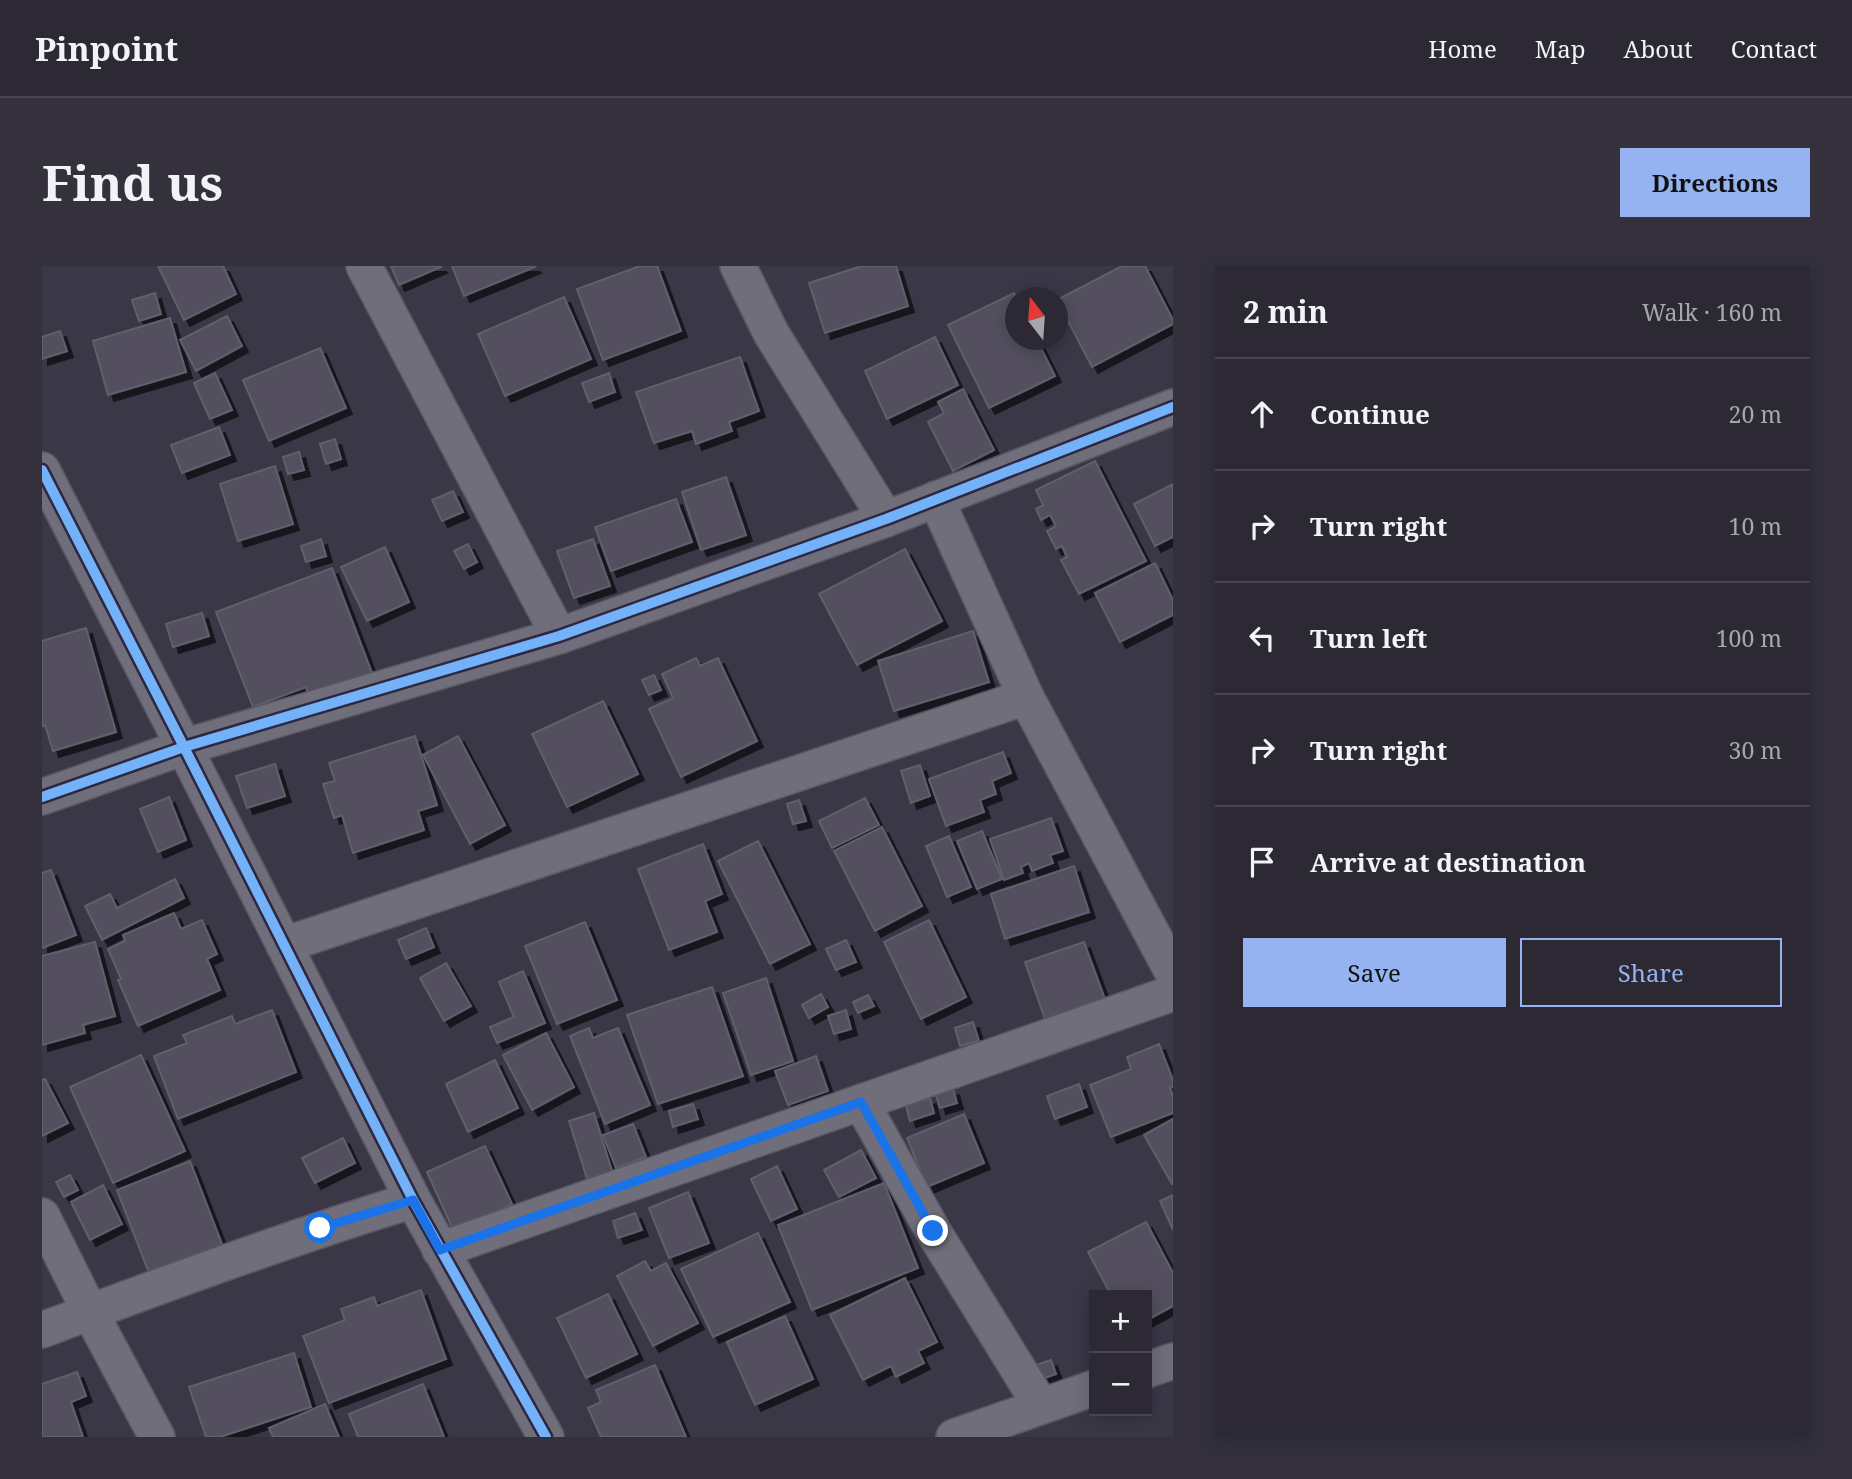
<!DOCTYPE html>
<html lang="en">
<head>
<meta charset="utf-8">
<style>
	body { margin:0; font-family:"Noto Serif",serif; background:#34313d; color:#f1f3f6 }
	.controls { position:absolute; right:21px; bottom:21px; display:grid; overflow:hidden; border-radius:0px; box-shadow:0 4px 18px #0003 }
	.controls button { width:63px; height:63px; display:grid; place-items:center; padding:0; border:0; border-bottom:2px solid #484550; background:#2c2935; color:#f1f3f6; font:35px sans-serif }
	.compass { position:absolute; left:963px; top:21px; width:63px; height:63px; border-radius:50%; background:#2c2935; box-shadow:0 4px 18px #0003; rotate:343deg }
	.stop { position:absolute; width:21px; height:21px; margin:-16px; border:5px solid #1a73e8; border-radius:50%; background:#fff }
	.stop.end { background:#1a73e8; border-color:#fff; box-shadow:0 2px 7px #0008 }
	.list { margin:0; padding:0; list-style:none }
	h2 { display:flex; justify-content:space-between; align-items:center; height:91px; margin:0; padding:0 28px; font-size:30px }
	h2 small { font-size:23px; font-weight:400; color:#a6a6ad }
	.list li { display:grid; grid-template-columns:46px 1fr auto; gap:21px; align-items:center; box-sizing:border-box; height:112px; padding:0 28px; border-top:2px solid #484550 }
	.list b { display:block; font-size:26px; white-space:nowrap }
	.list em { font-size:23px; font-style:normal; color:#a6a6ad }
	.actions { display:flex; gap:14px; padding:21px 28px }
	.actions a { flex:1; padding:16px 0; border:2px solid #95b2f1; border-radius:0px; text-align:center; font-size:24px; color:#95b2f1 }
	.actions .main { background:#95b2f1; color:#111 }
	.icon { flex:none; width:38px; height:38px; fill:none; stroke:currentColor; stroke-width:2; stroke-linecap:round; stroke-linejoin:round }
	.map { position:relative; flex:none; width:1131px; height:1171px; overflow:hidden; border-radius:0px }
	header { display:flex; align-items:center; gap:42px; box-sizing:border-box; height:98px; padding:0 35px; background:#2c2935; border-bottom:2px solid #484550 }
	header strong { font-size:33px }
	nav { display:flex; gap:38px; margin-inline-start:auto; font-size:24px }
	.intro { display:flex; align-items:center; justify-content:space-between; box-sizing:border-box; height:168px; padding:0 42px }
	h1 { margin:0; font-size:49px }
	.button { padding:18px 32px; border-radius:0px; background:#95b2f1; color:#111; font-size:24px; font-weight:700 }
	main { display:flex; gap:42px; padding:0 42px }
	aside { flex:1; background:#2c2935; border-radius:0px; box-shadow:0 4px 18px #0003 }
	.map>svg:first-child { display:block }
	.building { fill:#524f5f; stroke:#615f6c; stroke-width:2; filter:url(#shadow) }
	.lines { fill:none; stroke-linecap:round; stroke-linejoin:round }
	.minor-casing { stroke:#585563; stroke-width:38 }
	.minor { stroke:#706e7a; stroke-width:35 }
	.cycleway-casing { stroke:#2d2742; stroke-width:15 }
	.cycleway { stroke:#73b2f8; stroke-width:10 }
	.route { stroke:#1a73e8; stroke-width:9 }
</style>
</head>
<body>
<header>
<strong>Pinpoint</strong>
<nav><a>Home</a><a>Map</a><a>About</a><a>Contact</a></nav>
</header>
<div class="intro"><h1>Find us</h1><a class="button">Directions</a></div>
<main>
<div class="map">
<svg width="1131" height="1171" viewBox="0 0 1131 1171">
	<defs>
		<filter id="shadow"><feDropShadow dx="6" dy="6" stdDeviation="0" flood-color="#0009"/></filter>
	</defs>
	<rect width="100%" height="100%" fill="#3a3747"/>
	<!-- building -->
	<g class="building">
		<polygon points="116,0 181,0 194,28 142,54"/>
		<polygon points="349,0 398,0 399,1 357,19"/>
		<polygon points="410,0 492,0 493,1 422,30"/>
		<polygon points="598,0 615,0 639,65 561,94 535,23"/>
		<polygon points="820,0 854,0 866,40 783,67 767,17"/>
		<polygon points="1080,0 1103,0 1131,54 1131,58 1050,101 1015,34"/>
		<polygon points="113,27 119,48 97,55 90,34"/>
		<polygon points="972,27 974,32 973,74 995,74 1013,110 947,142 906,59"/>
		<polygon points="522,31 549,93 463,130 436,68"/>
		<polygon points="185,50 200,80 154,105 138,74"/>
		<polygon points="128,52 144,106 66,129 51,75"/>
		<polygon points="18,65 25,85 0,93 0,71"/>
		<polygon points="893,71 916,119 845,153 823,105"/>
		<polygon points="278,82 304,142 227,175 201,114"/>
		<polygon points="698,91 717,145 687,156 690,165 654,178 650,165 612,177 594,126"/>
		<polygon points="173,107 190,144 168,153 152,117"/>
		<polygon points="567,107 573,126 547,136 540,117"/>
		<polygon points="921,123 952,184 911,205 886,156 902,147 896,136"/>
		<polygon points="177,161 188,189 140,207 129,179"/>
		<polygon points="293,173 299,193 284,198 278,178"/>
		<polygon points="257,186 262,204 246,208 241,191"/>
		<polygon points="1053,195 1104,295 1037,328 1019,294 1025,291 1020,280 1014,283 1005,265 1014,260 1008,249 999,254 994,243 1001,239 994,224"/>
		<polygon points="233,200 251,258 196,275 178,218"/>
		<polygon points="684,211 704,269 659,284 640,226"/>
		<polygon points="1131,218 1131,271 1113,280 1092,238"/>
		<polygon points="411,225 421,246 400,255 390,234"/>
		<polygon points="634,233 650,276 569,305 553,261"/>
		<polygon points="279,273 284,290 264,296 259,280"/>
		<polygon points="551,273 568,320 532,332 515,285"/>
		<polygon points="426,278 435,296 422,303 412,285"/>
		<polygon points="343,281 367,336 325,355 299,301"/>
		<polygon points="863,283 900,355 815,399 777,328"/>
		<polygon points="1113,297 1131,334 1131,349 1078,376 1053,327"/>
		<polygon points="290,302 330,407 267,431 264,421 211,441 174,346"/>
		<polygon points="160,347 167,370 131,381 124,358"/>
		<polygon points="44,362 74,466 11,485 3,459 0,460 0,375"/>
		<polygon points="931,365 947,416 852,445 836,395"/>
		<polygon points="654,392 658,400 676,392 715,475 639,511 607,443 631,432 620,408"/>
		<polygon points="612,409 619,424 607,429 600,414"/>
		<polygon points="561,435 596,508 525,541 490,468"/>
		<polygon points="373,470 395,539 376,545 382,564 311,587 300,549 292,552 281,518 293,515 287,497"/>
		<polygon points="416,470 463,559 428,578 381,489"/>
		<polygon points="961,486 969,507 950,515 954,528 938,534 942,546 904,560 887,513"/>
		<polygon points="233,498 243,530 205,542 194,510"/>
		<polygon points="878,499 888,530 869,537 859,505"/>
		<polygon points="127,531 144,574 116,586 98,543"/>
		<polygon points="823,532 837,559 790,582 777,555"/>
		<polygon points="757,534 764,555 751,558 745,538"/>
		<polygon points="1009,552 1021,585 1008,589 1011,597 990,605 987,597 979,601 981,607 962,614 948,573"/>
		<polygon points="840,561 880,640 833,665 792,585"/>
		<polygon points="940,565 960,613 935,623 915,575"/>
		<polygon points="907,570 929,621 905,631 884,580"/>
		<polygon points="716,575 768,678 728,698 676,595"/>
		<polygon points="661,578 680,628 663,635 675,666 627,684 596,603"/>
		<polygon points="1032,600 1047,646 963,673 949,628"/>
		<polygon points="9,604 34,669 0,682 0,607"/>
		<polygon points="133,613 142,632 60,674 43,640 68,628 75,642"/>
		<polygon points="132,647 139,663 160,654 175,688 165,693 178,724 96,760 76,714 79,713 66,683 83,675 81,669"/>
		<polygon points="887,654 924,731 879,753 842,676"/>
		<polygon points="543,656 575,734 515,758 483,680"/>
		<polygon points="384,662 392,681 364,693 356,674"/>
		<polygon points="804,674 814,696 794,704 784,683"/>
		<polygon points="53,676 73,750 41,759 43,767 0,779 0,690"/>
		<polygon points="1042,676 1064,736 1004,756 983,696"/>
		<polygon points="404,697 429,740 402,755 378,712"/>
		<polygon points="481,705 503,757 455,777 448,761 472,751 457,716"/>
		<polygon points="724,712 751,795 709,809 681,727"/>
		<polygon points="670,721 701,810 616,838 585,749"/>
		<polygon points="779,728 786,741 767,752 760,739"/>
		<polygon points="826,729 832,740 816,747 811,736"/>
		<polygon points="230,744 254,806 136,853 112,790 145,777 141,769 190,750 193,758"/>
		<polygon points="804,744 809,763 792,768 786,750"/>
		<polygon points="931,756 937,775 918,780 913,762"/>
		<polygon points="547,762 551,772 576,762 608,839 563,858 528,770"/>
		<polygon points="504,767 532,821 490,844 461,789"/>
		<polygon points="1117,778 1131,814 1131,821 1128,822 1131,830 1131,847 1069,871 1048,819 1089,803 1085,791"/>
		<polygon points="99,789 143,885 71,917 28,821"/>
		<polygon points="774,790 786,825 746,839 733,805"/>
		<polygon points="453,794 476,842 426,866 404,818"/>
		<polygon points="3,813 26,857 0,870 0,814"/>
		<polygon points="1037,818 1045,841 1013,853 1005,830"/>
		<polygon points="911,823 915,837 898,842 894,829"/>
		<polygon points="888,832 892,847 868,855 864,840"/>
		<polygon points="651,838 656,853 631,861 627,845"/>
		<polygon points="552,847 571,908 546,916 527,855"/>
		<polygon points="922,848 942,897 885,921 865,872"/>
		<polygon points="1131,853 1131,918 1130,918 1102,869"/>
		<polygon points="591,858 604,891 574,902 561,869"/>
		<polygon points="301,872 313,897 273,917 260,892"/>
		<polygon points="443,880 470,938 412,966 385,906"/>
		<polygon points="819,884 834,912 797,931 782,904"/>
		<polygon points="148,895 183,986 110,1015 75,924"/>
		<polygon points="735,900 755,943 729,955 709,913"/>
		<polygon points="28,909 36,924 22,931 14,916"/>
		<polygon points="842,917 876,1002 770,1044 736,959"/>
		<polygon points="61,919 80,958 48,974 29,936"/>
		<polygon points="646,926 667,977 627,992 607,942"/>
		<polygon points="1131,929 1131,964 1118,935"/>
		<polygon points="593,947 600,964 576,972 571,955"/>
		<polygon points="1104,956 1131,1007 1131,1040 1105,1054 1105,1029 1069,1029 1046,986"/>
		<polygon points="716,967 748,1036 671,1071 639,1003"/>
		<polygon points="603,995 609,1005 624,997 656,1057 611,1080 575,1010"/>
		<polygon points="863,1012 895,1076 876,1085 882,1097 854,1111 849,1100 821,1114 788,1049"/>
		<polygon points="379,1024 404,1093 287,1137 261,1070 303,1054 299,1043 332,1031 335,1040"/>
		<polygon points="566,1028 595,1088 544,1112 515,1052"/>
		<polygon points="743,1050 771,1113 713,1139 685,1076"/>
		<polygon points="252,1087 269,1141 178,1171 164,1171 147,1121"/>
		<polygon points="1009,1094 1014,1108 995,1115 991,1100"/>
		<polygon points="613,1099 644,1171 559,1171 546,1142 559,1136 554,1124"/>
		<polygon points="35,1106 44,1130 29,1136 41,1171 0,1171 0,1118"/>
		<polygon points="381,1118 402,1171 316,1171 307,1148"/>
		<polygon points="283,1138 297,1171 231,1171 227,1162"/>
	</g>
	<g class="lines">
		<defs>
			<g id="minor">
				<polyline points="322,0 517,370"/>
				<polyline points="696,0 729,67 844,253"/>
				<polyline points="0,204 142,481 371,934 504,1171"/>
				<polyline points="894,233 984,431 1131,707"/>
				<polyline points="0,531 142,481 517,370 844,253 1131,141"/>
				<polyline points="242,679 984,431"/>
				<polyline points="819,836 891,965 999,1140"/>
				<polyline points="0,950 48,1046 115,1171"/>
				<polyline points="398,984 1131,727"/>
				<path d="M0,1064C123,1018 245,973 371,934"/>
				<polyline points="1105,1104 1131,1095"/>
				<polyline points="912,1171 1052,1122"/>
			</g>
		</defs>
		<!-- minor casing -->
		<use href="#minor" class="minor-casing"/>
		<!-- minor -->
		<use href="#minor" class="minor"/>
		<defs>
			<g id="cycleway">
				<polyline points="0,204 142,481 371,934 504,1171"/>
				<polyline points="0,531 142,481 517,370 844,253 1131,141"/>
			</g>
		</defs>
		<!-- cycleway casing -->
		<use href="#cycleway" class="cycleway-casing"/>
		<!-- cycleway -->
		<use href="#cycleway" class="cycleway"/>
	</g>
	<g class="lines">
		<!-- route -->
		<polyline class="route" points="278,962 371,934 398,984 819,836 891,965"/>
	</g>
</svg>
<div class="controls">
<button>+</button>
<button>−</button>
</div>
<svg class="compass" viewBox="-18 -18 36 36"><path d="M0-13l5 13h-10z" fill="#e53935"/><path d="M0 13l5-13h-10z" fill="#a6a6ad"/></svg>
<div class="stop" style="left:278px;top:962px"></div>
<div class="stop end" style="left:891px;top:965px"></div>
</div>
<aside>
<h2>2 min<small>Walk · 160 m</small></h2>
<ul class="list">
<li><svg class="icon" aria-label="ahead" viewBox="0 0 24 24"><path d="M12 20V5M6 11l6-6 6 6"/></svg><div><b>Continue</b></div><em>20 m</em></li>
<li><svg class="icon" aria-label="right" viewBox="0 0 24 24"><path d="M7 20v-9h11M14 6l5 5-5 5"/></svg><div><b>Turn right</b></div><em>10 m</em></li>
<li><svg class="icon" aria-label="left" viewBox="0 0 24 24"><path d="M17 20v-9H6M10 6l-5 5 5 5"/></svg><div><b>Turn left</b></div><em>100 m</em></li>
<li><svg class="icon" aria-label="right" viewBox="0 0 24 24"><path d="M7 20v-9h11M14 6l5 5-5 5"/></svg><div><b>Turn right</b></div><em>30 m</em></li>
<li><svg class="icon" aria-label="arrive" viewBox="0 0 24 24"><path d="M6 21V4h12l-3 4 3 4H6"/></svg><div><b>Arrive at destination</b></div></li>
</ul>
<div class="actions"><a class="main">Save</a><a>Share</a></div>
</aside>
</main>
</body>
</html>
